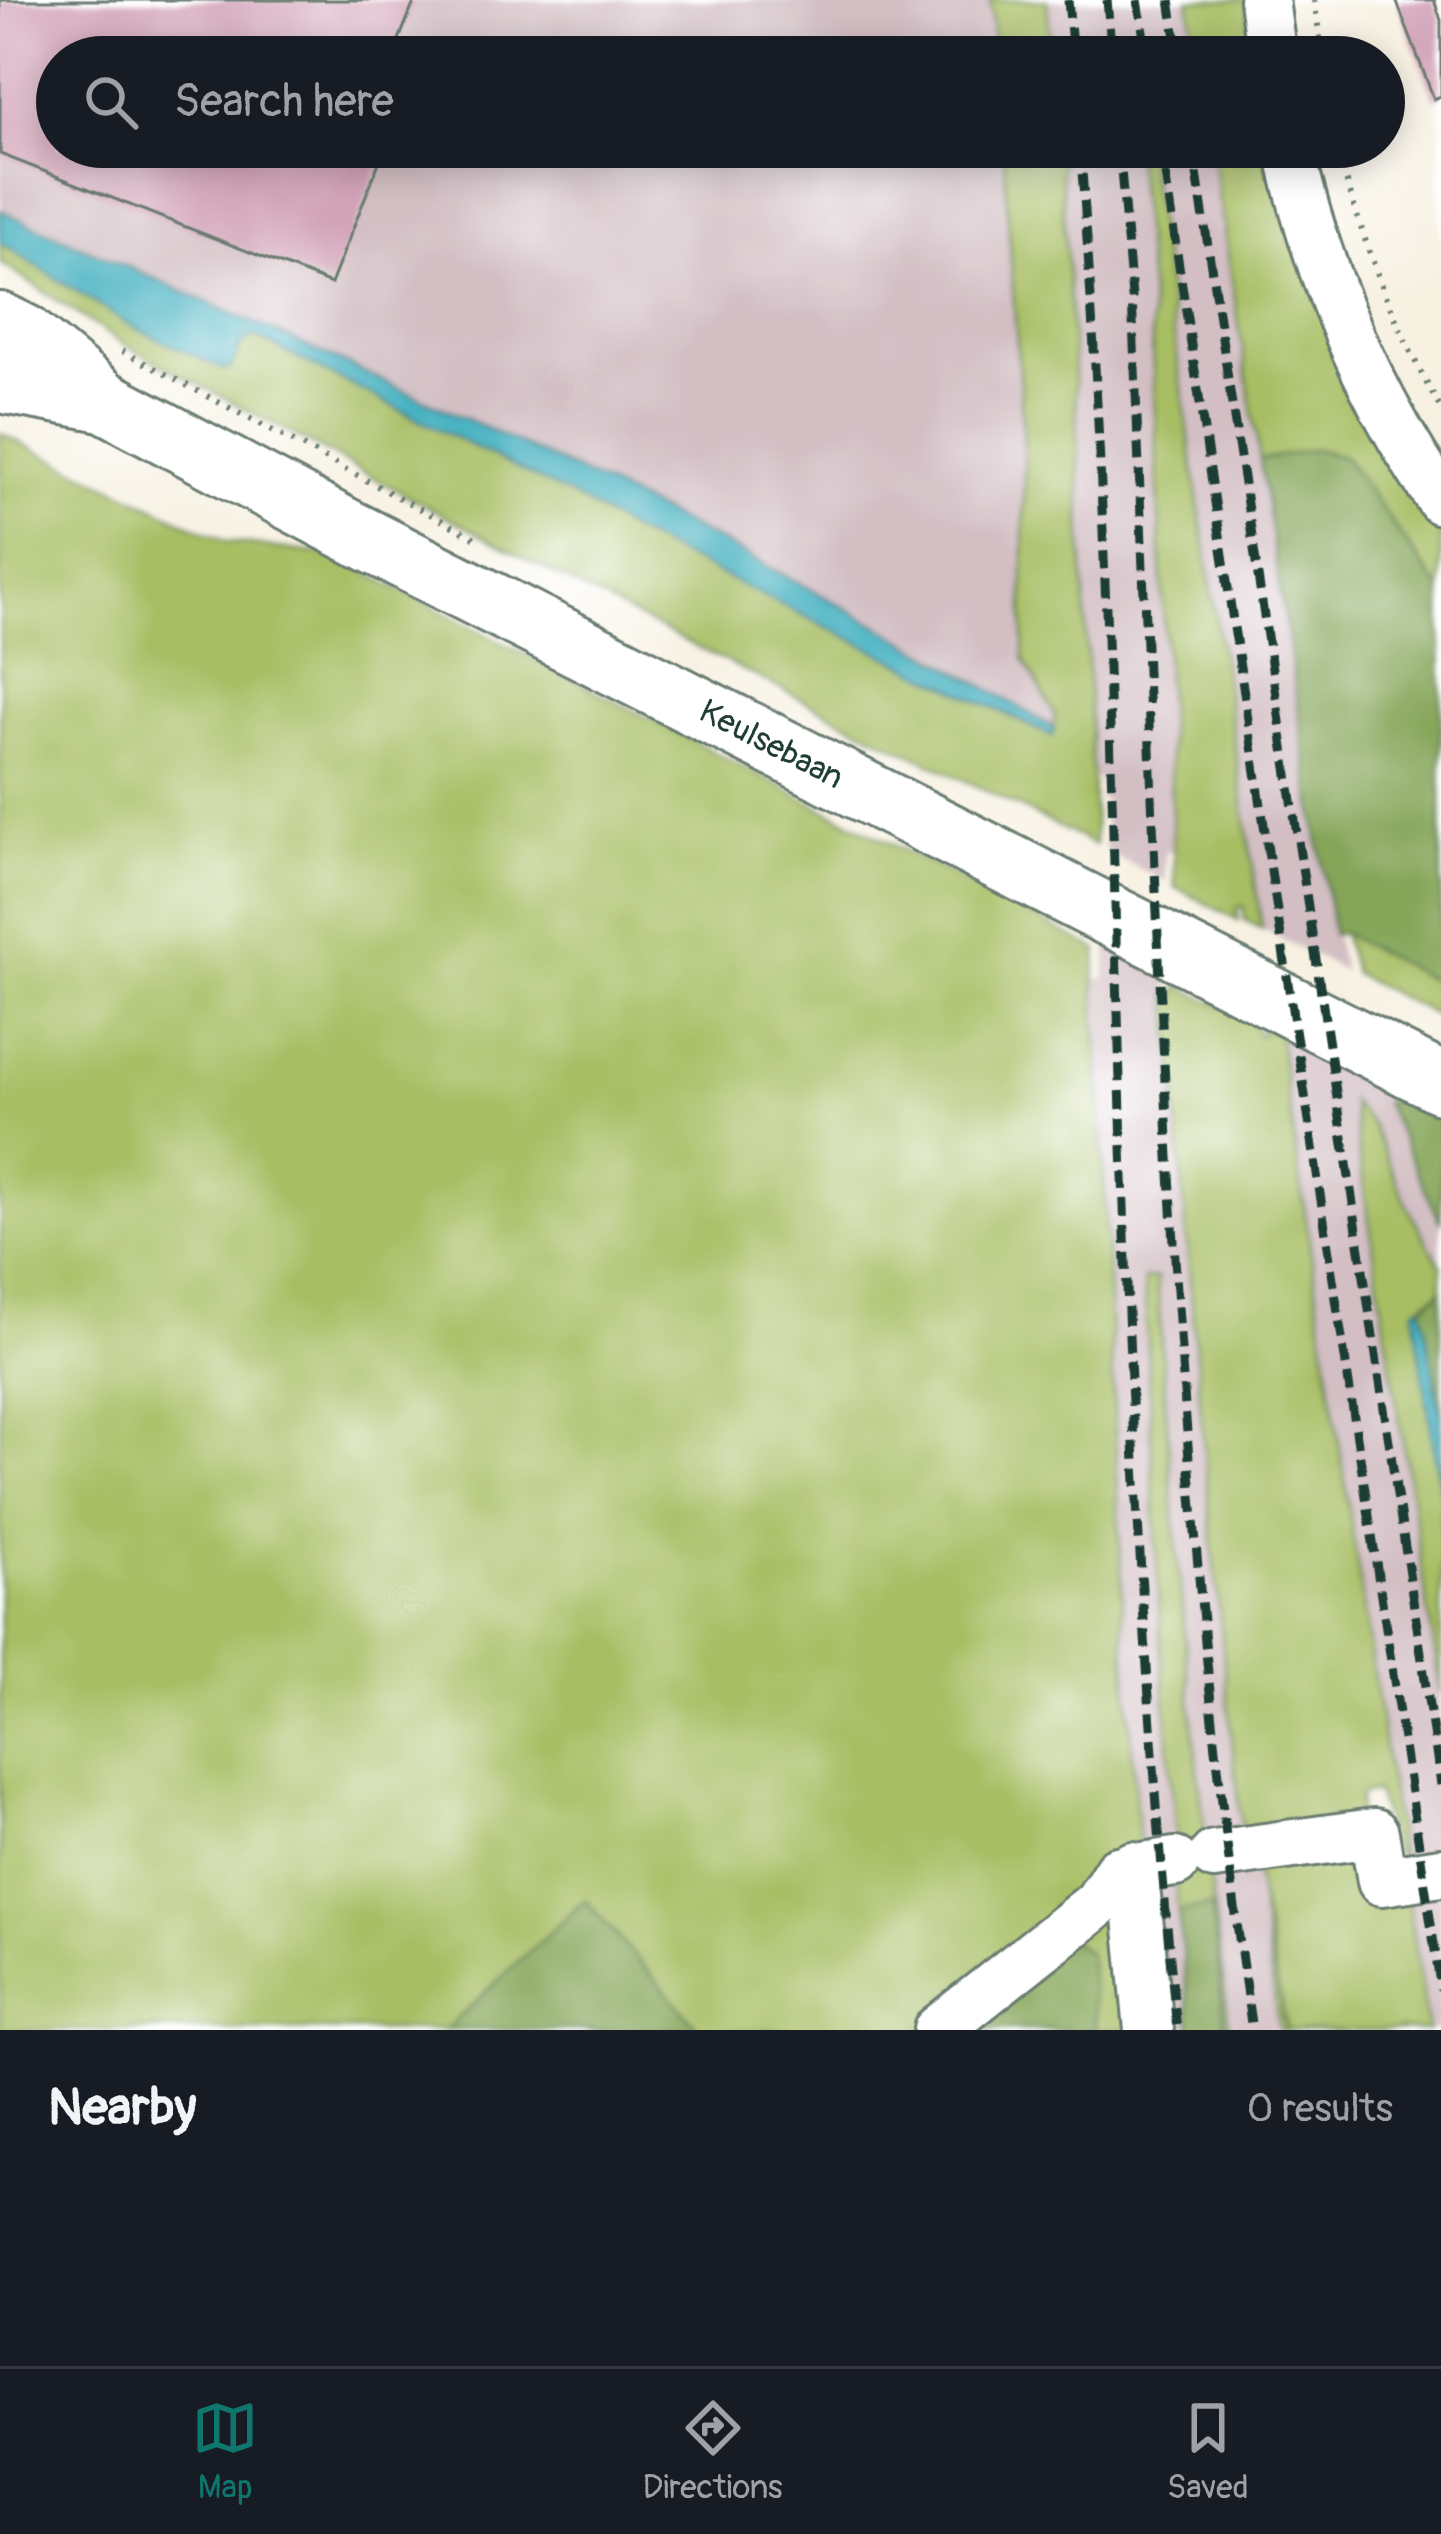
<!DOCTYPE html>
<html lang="en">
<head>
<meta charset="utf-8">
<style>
	body { margin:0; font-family:Pangolin,sans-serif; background:#242831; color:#f1f3f6 }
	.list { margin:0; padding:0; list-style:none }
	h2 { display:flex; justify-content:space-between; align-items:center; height:156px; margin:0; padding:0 48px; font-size:51px }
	h2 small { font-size:39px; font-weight:400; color:#9ea1a6 }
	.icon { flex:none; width:66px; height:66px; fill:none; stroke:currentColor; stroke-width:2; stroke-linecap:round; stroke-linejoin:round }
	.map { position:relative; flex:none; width:1441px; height:2030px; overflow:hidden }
	.search { position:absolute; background:#171b24; box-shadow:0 6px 30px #0003; left:36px; right:36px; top:36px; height:132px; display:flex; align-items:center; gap:30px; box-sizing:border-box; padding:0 42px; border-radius:66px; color:#9ea1a6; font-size:45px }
	.sheet { height:336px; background:#171b24 }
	nav { display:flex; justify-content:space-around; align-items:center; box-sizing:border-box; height:168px; border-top:3px solid #363941; background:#171b24; font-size:33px; color:#9ea1a6 }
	nav a { display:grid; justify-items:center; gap:6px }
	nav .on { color:#0f766e }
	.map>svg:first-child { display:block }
	.industrial { fill:#d2bec3 }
	.green { fill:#a7be63; stroke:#637e4c; stroke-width:3 }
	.forest { fill:#85a559; stroke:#527146; stroke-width:3 }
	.water { fill:#41afbf; stroke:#30767a; stroke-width:3 }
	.building { fill:#d2a2b7 }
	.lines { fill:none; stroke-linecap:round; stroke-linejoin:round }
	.minor-casing { stroke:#6b7c71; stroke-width:54 }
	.major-casing { stroke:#6b7c71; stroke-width:66 }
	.path { stroke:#6b7c71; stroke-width:6; stroke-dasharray:3 9; stroke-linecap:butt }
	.minor { stroke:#fff; stroke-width:48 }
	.major { stroke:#fff; stroke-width:60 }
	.rail { stroke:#1f3d34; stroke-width:9; stroke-dasharray:18 9; stroke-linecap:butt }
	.labels { text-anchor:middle; stroke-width:9; stroke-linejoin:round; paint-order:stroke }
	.street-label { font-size:33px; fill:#1f3d34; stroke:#fff }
</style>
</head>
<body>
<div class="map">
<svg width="1441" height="2030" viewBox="0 0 1441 2030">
	<rect width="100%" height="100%" fill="#fff"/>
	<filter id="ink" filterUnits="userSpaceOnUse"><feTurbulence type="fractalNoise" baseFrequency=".00833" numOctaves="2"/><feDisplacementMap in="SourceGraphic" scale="24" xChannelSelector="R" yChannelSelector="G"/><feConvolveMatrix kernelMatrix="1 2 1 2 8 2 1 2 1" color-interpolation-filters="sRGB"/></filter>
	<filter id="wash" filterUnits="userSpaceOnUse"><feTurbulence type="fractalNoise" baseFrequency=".004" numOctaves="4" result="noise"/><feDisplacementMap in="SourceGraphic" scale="48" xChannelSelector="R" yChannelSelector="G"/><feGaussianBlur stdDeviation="2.7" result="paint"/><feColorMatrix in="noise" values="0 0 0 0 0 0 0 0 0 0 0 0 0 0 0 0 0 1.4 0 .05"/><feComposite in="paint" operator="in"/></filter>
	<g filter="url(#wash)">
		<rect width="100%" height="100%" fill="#f7f1e2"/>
		<!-- industrial -->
		<g class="industrial">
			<polygon points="0,0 1224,0 1233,57 57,57 57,147 1252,147 1357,929 1334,935 1344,971 1245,920 1243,906 1237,908 1239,920 1175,887 1174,851 1165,852 1166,882 1105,851 1104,800 1100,800 1099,779 1090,779 1090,800 1064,756 258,325 0,210"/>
			<polygon points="1108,945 1169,977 1184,1227 1222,1653 1242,1831 1250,1832 1279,2030 1230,2030 1203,1837 1184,1658 1157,1279 1144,1280 1160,1625 1180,1881 1175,1882 1191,2030 1154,2030 1124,1633 1109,1310 1095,979 1105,978"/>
			<polygon points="1278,1031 1378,1082 1404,1150 1441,1223 1441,1266 1411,1213 1372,1125 1364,1111 1352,1102 1441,1694 1441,2030 1428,2030"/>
		</g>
		<!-- green -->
		<g class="green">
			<polygon points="990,0 1047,0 1052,57 995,57"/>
			<polygon points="1189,0 1246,0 1255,57 1197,57"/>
			<polygon points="1003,147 1059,147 1077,416 1095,845 616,607 123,344 0,263 0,242 131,326 231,367 240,346 253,336 583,502 632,532 1051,736 1055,716 1024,658 1024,444"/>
			<polygon points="1134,147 1146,147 1262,929 1245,920 1243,906 1237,908 1239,920 1175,887 1150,297"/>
			<polygon points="1211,147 1270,147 1417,500 1441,535 1441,591 1344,456 1316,449 1260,460"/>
			<polygon points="0,433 227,542 333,555 1098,950 1095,979 1124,1633 1139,1846 923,2030 700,2030 585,1900 445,2030 0,2030"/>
			<polygon points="1342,933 1441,985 1441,1018 1354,974"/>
			<path d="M1178,985L1255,1023L1257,1035L1262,1034L1261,1023L1278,1031L1401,1859C1386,1845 1386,1813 1375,1792L1360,1795L1358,1815L1242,1832C1211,1553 1188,1274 1169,994H1178Z"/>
			<polygon points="1351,1101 1372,1125 1411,1213 1441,1266 1441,1291 1415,1309 1441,1498 1441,1694"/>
			<path d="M1157,1278C1173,1530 1195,1780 1230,2030H1225L1212,1906L1178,1911L1175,1881L1179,1880L1160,1625L1144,1279Z"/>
			<polygon points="1348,1853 1361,1867 1366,1902 1407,1896 1428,2030 1287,2030 1260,1896 1285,2030 1279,2030 1255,1866"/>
			<polygon points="1129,1886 1142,2030 1096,2030 1089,1954 1067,1937"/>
		</g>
		<!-- forest -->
		<g class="forest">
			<polygon points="1316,449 1344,457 1441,591 1441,985 1342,933 1333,935 1260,460"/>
			<polygon points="1392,1097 1441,1122 1441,1223 1384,1102"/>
			<polygon points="1441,1291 1441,1416 1422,1307"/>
			<polygon points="585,1900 700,2030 445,2030"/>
			<polygon points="1212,1906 1225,2030 1191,2030 1178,1911"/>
			<polygon points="1067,1937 1089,1954 1096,2030 951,2030"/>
		</g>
		<!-- water -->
		<g class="water">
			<path d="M0,210C358,370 721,522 1055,729L1052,736L632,532L583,502L254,336L240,346L231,368L225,370L131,326L0,242Z"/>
			<polygon points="1422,1307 1441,1416 1441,1498 1416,1326 1415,1308"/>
		</g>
		<g id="blocks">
			<!-- building -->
			<g class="building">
				<polygon points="0,0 415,0 392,57 57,57 57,147 385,147 331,284 0,154"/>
				<polygon points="1396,0 1434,0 1441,20 1441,96 1434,99"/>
			</g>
		</g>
	</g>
	<g filter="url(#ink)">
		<use href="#blocks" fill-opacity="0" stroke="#6b7c71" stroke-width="3"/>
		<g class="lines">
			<defs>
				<g id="minor">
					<polyline points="1264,0 1272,57"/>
					<path d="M1289,147C1317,273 1368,394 1441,500"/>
					<polyline points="1214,1855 1374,1833 1382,1881 1441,1872"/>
					<polyline points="1133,1866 1149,2030"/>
					<polyline points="938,2030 1098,1903 1118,1871 1175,1862"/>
				</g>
				<g id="major">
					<polyline points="0,323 24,335 104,401 346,529 1441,1083"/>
					<polyline points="0,382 98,400"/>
				</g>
			</defs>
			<!-- minor casing -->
			<use href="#minor" class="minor-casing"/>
			<!-- major casing -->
			<use href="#major" class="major-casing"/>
			<!-- path -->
			<g class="path">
				<polyline points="1314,0 1323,57"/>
				<path d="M1337,147C1361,237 1394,328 1441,409"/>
				<polyline points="122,351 481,541"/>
			</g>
			<!-- minor -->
			<use href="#minor" class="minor"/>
			<!-- major -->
			<use href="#major" class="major"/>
			<!-- rail -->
			<g class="rail">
				<polyline points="1068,0 1073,57"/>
				<polyline points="1107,0 1112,57"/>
				<polyline points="1138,0 1147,57"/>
				<polyline points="1170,0 1179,57"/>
				<path d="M1080,147C1112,535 1112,923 1128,1312C1138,1552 1153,1791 1177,2030"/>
				<path d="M1119,147L1132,297C1157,876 1167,1456 1252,2030"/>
				<polyline points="1161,147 1441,1990"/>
				<polyline points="1193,147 1441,1785"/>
			</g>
		</g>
	</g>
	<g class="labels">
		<!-- street labels -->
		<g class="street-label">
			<text transform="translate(772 743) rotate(27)" y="12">Keulsebaan</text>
		</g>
	</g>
</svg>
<div class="search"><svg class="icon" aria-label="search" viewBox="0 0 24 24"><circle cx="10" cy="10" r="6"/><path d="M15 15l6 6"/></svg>Search here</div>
</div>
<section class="sheet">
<h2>Nearby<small>0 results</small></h2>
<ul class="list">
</ul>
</section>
<nav>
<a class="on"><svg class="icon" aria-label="map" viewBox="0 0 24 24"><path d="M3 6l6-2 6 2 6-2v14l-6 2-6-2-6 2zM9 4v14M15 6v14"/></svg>Map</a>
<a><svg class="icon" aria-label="directions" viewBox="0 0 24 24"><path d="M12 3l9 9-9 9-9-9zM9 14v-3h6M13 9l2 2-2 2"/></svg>Directions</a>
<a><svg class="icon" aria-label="saved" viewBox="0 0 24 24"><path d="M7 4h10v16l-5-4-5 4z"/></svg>Saved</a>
</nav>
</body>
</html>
